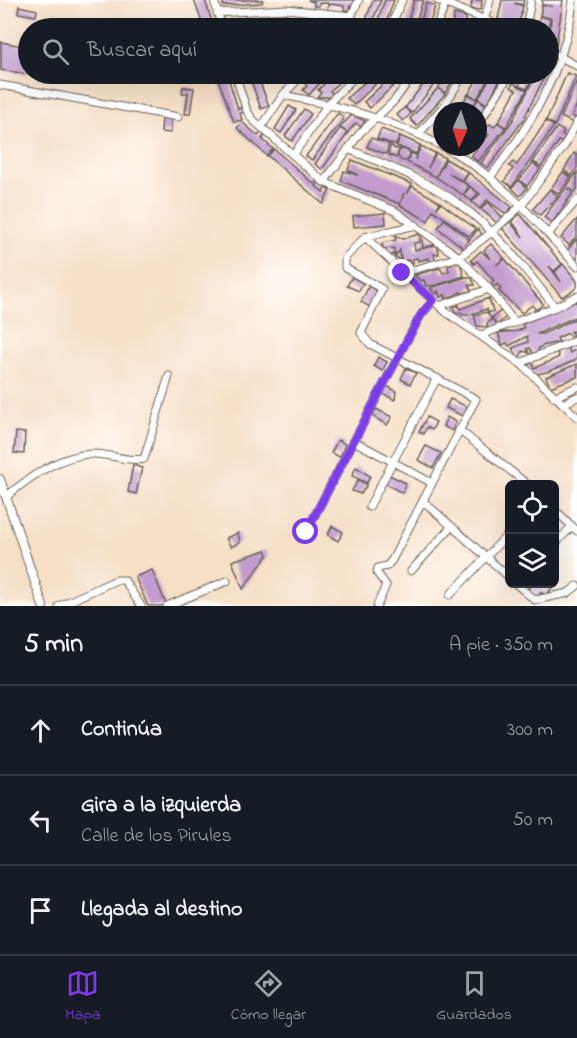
<!DOCTYPE html>
<html lang="es">
<head>
<meta charset="utf-8">
<style>
	body { margin:0; font-family:"Indie Flower",sans-serif; background:#242831; color:#f1f3f6 }
	.controls { position:absolute; right:18px; bottom:18px; display:grid; overflow:hidden; border-radius:9px; box-shadow:0 6px 24px #0002 }
	.controls button { width:54px; height:54px; display:grid; place-items:center; padding:0; border:0; border-bottom:2px solid #363941; background:#171b24; color:#f1f3f6; font:30px sans-serif }
	.compass { position:absolute; left:433px; top:102px; width:54px; height:54px; border-radius:50%; background:#171b24; box-shadow:0 6px 24px #0002; rotate:183deg }
	.stop { position:absolute; width:18px; height:18px; margin:-14px; border:4px solid #7c3aed; border-radius:50%; background:#fff }
	.stop.end { background:#7c3aed; border-color:#fff; box-shadow:0 2px 6px #0008 }
	.list { margin:0; padding:0; list-style:none }
	h2 { display:flex; justify-content:space-between; align-items:center; height:78px; margin:0; padding:0 24px; font-size:26px }
	h2 small { font-size:20px; font-weight:400; color:#9ea1a6 }
	.list li { display:grid; grid-template-columns:39px 1fr auto; gap:18px; align-items:center; box-sizing:border-box; height:90px; padding:0 24px; border-top:2px solid #363941 }
	.list b { display:block; font-size:22px; white-space:nowrap }
	.list p { margin:0; font-size:20px; white-space:nowrap; color:#9ea1a6 }
	.list em { font-size:20px; font-style:normal; color:#9ea1a6 }
	.icon { flex:none; width:33px; height:33px; fill:none; stroke:currentColor; stroke-width:2; stroke-linecap:round; stroke-linejoin:round }
	.map { position:relative; flex:none; width:577px; height:606px; overflow:hidden }
	.search { position:absolute; background:#171b24; box-shadow:0 6px 24px #0002; left:18px; right:18px; top:18px; height:66px; display:flex; align-items:center; gap:15px; box-sizing:border-box; padding:0 21px; border-radius:33px; color:#9ea1a6; font-size:22px }
	.sheet { height:348px; background:#171b24 }
	nav { display:flex; justify-content:space-around; align-items:center; box-sizing:border-box; height:84px; border-top:2px solid #363941; background:#171b24; font-size:16px; color:#9ea1a6 }
	nav a { display:grid; justify-items:center; gap:3px }
	nav .on { color:#7c3aed }
	.map>svg:first-child { display:block }
	.building { fill:#c39bce }
	.lines { fill:none; stroke-linecap:round; stroke-linejoin:round }
	.minor-casing { stroke:#686057; stroke-width:9 }
	.tertiary-casing { stroke:#686057; stroke-width:10 }
	.minor { stroke:#fff; stroke-width:7 }
	.tertiary { stroke:#fff; stroke-width:8 }
	.route { stroke:#7c3aed; stroke-width:8 }
</style>
</head>
<body>
<div class="map">
<svg width="577" height="606" viewBox="0 0 577 606">
	<rect width="100%" height="100%" fill="#fff"/>
	<filter id="ink" filterUnits="userSpaceOnUse"><feTurbulence type="fractalNoise" baseFrequency=".0167" numOctaves="2"/><feDisplacementMap in="SourceGraphic" scale="12" xChannelSelector="R" yChannelSelector="G"/><feConvolveMatrix kernelMatrix="1 2 1 2 8 2 1 2 1" color-interpolation-filters="sRGB"/></filter>
	<filter id="wash" filterUnits="userSpaceOnUse"><feTurbulence type="fractalNoise" baseFrequency=".008" numOctaves="4" result="noise"/><feDisplacementMap in="SourceGraphic" scale="24" xChannelSelector="R" yChannelSelector="G"/><feGaussianBlur stdDeviation="1.35" result="paint"/><feColorMatrix in="noise" values="0 0 0 0 0 0 0 0 0 0 0 0 0 0 0 0 0 1.4 0 .05"/><feComposite in="paint" operator="in"/></filter>
	<g filter="url(#wash)">
		<rect width="100%" height="100%" fill="#f6dfc5"/>
		<g id="blocks">
			<!-- building -->
			<g class="building">
				<polygon points="194,0 205,0 214,28 204,28"/>
				<polygon points="223,0 263,0 262,3 223,6"/>
				<polygon points="308,0 357,0 356,7 350,6 349,11 344,10 344,6 331,4 328,7 328,3 319,3 319,6 314,6 314,2"/>
				<polygon points="373,0 381,0 370,27 364,25"/>
				<polygon points="385,0 394,0 387,20 384,28 375,28"/>
				<polygon points="414,0 423,0 414,28 406,28"/>
				<polygon points="472,0 482,0 481,10 471,9"/>
				<polygon points="502,0 524,0 523,5 514,3 523,6 518,27 498,19"/>
				<polygon points="542,0 563,0 556,45 549,44 551,18 540,16 542,5 552,6 542,5"/>
				<polygon points="426,3 435,6 429,26 420,24"/>
				<polygon points="19,6 37,10 36,16 18,13"/>
				<polygon points="284,14 287,14 286,19 308,21 308,16 311,16 311,21 315,22 316,15 320,16 320,22 323,22 324,16 327,16 326,22 337,24 336,28 230,28 230,23 268,20 269,15 272,15 272,20 276,20 284,19"/>
				<polygon points="454,14 466,17 463,28 452,28"/>
				<polygon points="540,16 550,19 548,28 537,28"/>
				<polygon points="42,20 60,23 59,28 41,28"/>
				<polygon points="1,42 28,47 27,74 1,70"/>
				<polygon points="567,73 576,76 555,125 546,121"/>
				<polygon points="216,74 227,74 238,109 244,107 246,112 240,113 242,120 234,122"/>
				<polygon points="318,74 328,74 309,95 303,90 307,86 302,81 307,75 312,80"/>
				<polygon points="335,74 347,74 330,91 333,94 330,97 317,97 321,92 318,90"/>
				<polygon points="374,74 386,74 354,105 347,98"/>
				<polygon points="431,74 442,74 412,113 405,108"/>
				<polygon points="447,74 457,74 445,93 438,88"/>
				<polygon points="476,74 491,74 477,99 469,94 479,75"/>
				<polygon points="492,74 503,74 487,104 478,99"/>
				<polygon points="517,74 534,74 527,89 519,86 523,76"/>
				<polygon points="536,74 546,74 525,116 530,118 528,122 524,119 488,168 481,163 513,120"/>
				<polygon points="257,75 269,106 261,109 250,78"/>
				<polygon points="389,78 395,84 370,108 364,102"/>
				<polygon points="577,80 577,104 572,116 576,118 573,123 561,117"/>
				<polygon points="513,83 527,90 506,127 498,123 516,90 511,87"/>
				<polygon points="183,87 194,88 190,114 185,114 188,93 182,93"/>
				<polygon points="438,88 445,94 417,126 410,119"/>
				<polygon points="468,94 477,100 472,107 466,103 470,108 468,111 458,111"/>
				<polygon points="478,99 486,105 478,116 478,111 470,111"/>
				<polygon points="289,106 296,110 281,133 275,129"/>
				<polygon points="405,107 411,114 403,121 397,115"/>
				<polygon points="304,109 311,114 292,141 285,136"/>
				<polygon points="338,113 343,117 343,120 312,160 306,156"/>
				<polygon points="352,115 365,121 361,127 356,123 347,133 340,127"/>
				<polygon points="162,118 171,118 171,133 161,132"/>
				<polygon points="546,121 554,126 512,187 504,181 513,169 509,166 513,162 517,165"/>
				<polygon points="242,122 258,136 262,132 265,135 262,139 273,149 267,156 237,128"/>
				<polygon points="498,122 505,128 478,162 471,156 489,135 484,131 487,127 490,124 494,127"/>
				<polygon points="557,127 564,132 562,135 566,138 563,143 559,141 541,167 533,162"/>
				<polygon points="340,128 348,133 322,169 315,164"/>
				<polygon points="381,129 400,136 396,145 377,139"/>
				<polygon points="400,136 420,145 416,154 397,146"/>
				<polygon points="371,138 389,144 386,154 367,147"/>
				<polygon points="391,145 395,149 400,148 396,158 388,154"/>
				<polygon points="421,146 435,153 428,168 436,153 445,158 436,177 407,162 411,153 416,155 415,160"/>
				<polygon points="274,149 314,184 317,181 319,183 316,186 323,192 326,188 330,190 323,204 268,156"/>
				<circle cx="404" cy="155" r="6"/>
				<polygon points="574,153 577,155 577,168 572,176 564,170"/>
				<polygon points="446,159 468,172 462,181 448,173 469,186 463,195 436,177"/>
				<polygon points="352,160 412,184 407,194 412,186 440,202 436,209 441,203 476,229 469,236 433,210 428,221 400,205 404,193 400,204 341,181 344,171 358,175 348,170"/>
				<polygon points="533,163 540,169 527,186 519,180"/>
				<polygon points="563,172 571,177 559,194 551,188"/>
				<polygon points="577,172 577,189 575,192 567,186"/>
				<polygon points="469,173 512,207 506,214 487,200 480,209 472,202 480,194 463,181"/>
				<polygon points="519,180 527,188 520,196 512,188"/>
				<polygon points="470,187 478,193 472,201 463,195"/>
				<polygon points="566,188 573,193 552,223 544,217"/>
				<polygon points="550,189 558,196 540,215 533,209"/>
				<polygon points="488,202 502,217 497,223 481,209"/>
				<polygon points="385,213 386,224 354,227 353,216"/>
				<polygon points="520,214 562,264 554,271 549,266 561,282 555,272 563,264 577,281 577,287 571,292 562,297 502,228 510,222 523,237 512,221"/>
				<polygon points="444,219 469,239 465,245 478,229 482,234 466,250 438,228"/>
				<polygon points="577,219 577,236 569,245 561,238"/>
				<polygon points="421,232 436,244 423,248"/>
				<polygon points="419,234 420,242 414,243 415,250 437,245 439,254 434,254 435,261 430,262 429,258 418,261 417,258 412,259 413,263 410,263 409,260 401,262 400,250 395,256 400,260 396,264 392,261 395,257 392,260 389,258 393,254 395,256 394,248 383,249 382,243 396,240 395,236 403,239"/>
				<polygon points="577,239 577,260 566,251"/>
				<polygon points="491,244 504,258 496,265 505,259 543,304 536,310 532,305 522,313 499,291 501,289 497,284 494,287 491,284 494,281 477,261 474,264 471,260 481,251 490,259 484,250"/>
				<polygon points="460,263 464,276 437,285 426,286 424,280 421,281 415,275 440,268 443,273 449,271 448,266"/>
				<polygon points="352,277 363,283 359,291 347,286"/>
				<polygon points="466,277 471,277 475,285 469,285 471,291 461,294 461,292 446,299 445,295 440,297 438,291 436,294 430,288"/>
				<polygon points="369,286 378,291 370,307 361,302"/>
				<polygon points="489,298 493,311 488,313 487,309 468,315 462,315 461,312 456,314 453,307 459,305 460,309"/>
				<polygon points="577,301 577,316 537,334 543,334 577,318 577,330 571,332 573,335 570,337 568,333 564,335 557,338 559,342 542,346 538,349 540,352 533,355 530,348 527,349 529,353 523,351 519,358 512,348 528,342 527,336 509,346 507,343 502,345 498,333 518,331 524,328 522,324"/>
				<polygon points="502,310 506,317 497,325 492,318"/>
				<polygon points="487,312 492,320 487,323 488,327 477,326 474,315"/>
				<polygon points="567,347 570,353 577,349 577,358 574,361 547,372 532,375 527,365 532,362 534,368 549,362 559,357 557,352"/>
				<polygon points="378,357 387,362 382,371 374,366"/>
				<polygon points="577,364 577,377 550,387 546,377"/>
				<polygon points="406,368 416,373 410,384 401,379"/>
				<polygon points="387,386 396,391 395,400 383,394"/>
				<polygon points="450,399 468,407 463,416 446,408"/>
				<polygon points="376,409 392,417 387,425 372,416"/>
				<polygon points="427,417 436,422 432,430 427,427 423,434 419,432"/>
				<polygon points="447,417 456,422 452,431 443,426"/>
				<polygon points="16,432 25,433 24,454 14,453"/>
				<polygon points="338,440 345,444 340,457 331,453"/>
				<polygon points="426,446 441,453 433,468 418,460"/>
				<polygon points="133,465 142,468 136,494 128,492"/>
				<polygon points="356,467 370,476 367,483 352,476"/>
				<polygon points="389,475 406,483 402,493 386,484"/>
				<polygon points="358,480 367,484 361,494 352,491"/>
				<polygon points="332,526 343,532 338,541 328,535"/>
				<polygon points="238,533 240,542 231,547 226,538"/>
				<polygon points="266,550 268,555 243,589 232,561"/>
				<polygon points="152,570 166,604 161,606 148,606 135,577"/>
				<polygon points="533,584 547,584 552,588 546,596 541,592 537,597 528,589"/>
			</g>
		</g>
	</g>
	<g filter="url(#ink)">
		<use href="#blocks" fill-opacity="0" stroke="#686057" stroke-width="1.5"/>
		<g class="lines">
			<defs>
				<g id="minor">
					<polyline points="214,0 222,28"/>
					<polyline points="437,0 505,28"/>
					<polyline points="217,13 286,9 352,16"/>
					<polyline points="345,28 359,0"/>
					<polyline points="390,28 402,0"/>
					<polyline points="436,28 447,0"/>
					<polyline points="482,28 490,0"/>
					<polyline points="526,28 531,0"/>
					<polyline points="548,50 577,66"/>
					<polyline points="235,74 247,111 253,120 324,182 395,211 459,257 489,289 515,323"/>
					<polyline points="0,85 178,117"/>
					<path d="M283,95C339,106 391,119 442,146"/>
					<polyline points="478,125 510,74"/>
					<polyline points="262,126 283,95 303,74"/>
					<polyline points="419,134 446,103 464,74"/>
					<path d="M444,147C499,176 536,221 577,266"/>
					<path d="M348,149C386,165 425,179 459,204C497,231 526,270 555,307"/>
					<polyline points="294,154 328,104 357,74"/>
					<path d="M491,176C531,126 567,66 573,0"/>
					<polyline points="324,182 360,133 394,101 414,74"/>
					<polyline points="549,233 577,200"/>
					<polyline points="365,237 446,312 520,363 577,417"/>
					<polyline points="402,273 459,257 492,232 522,205 565,145 577,122"/>
					<polyline points="439,306 489,289"/>
					<polyline points="481,335 555,307 577,296"/>
					<polyline points="520,363 577,340"/>
					<polyline points="554,397 577,387"/>
					<polyline points="563,404 577,397"/>
					<polyline points="459,430 527,484"/>
					<polyline points="354,441 432,483"/>
					<path d="M6,497C28,478 62,454 93,454C111,454 126,462 144,459L169,376"/>
					<polyline points="423,501 510,578"/>
					<polyline points="369,507 437,378"/>
					<polyline points="554,509 577,531"/>
					<polyline points="306,532 405,344 421,315 433,301"/>
					<polyline points="554,545 572,526"/>
					<polyline points="411,571 451,527"/>
					<polyline points="516,584 535,600 568,593 577,586"/>
					<polyline points="450,595 510,532"/>
					<polyline points="59,606 116,580 124,580 141,606"/>
					<polyline points="167,606 227,581"/>
					<polyline points="377,606 386,585 377,573 378,568 387,566 392,560 476,399 370,344 361,333 382,289 345,268 345,258 365,237 416,225"/>
				</g>
				<polyline id="tertiary" points="0,479 43,606"/>
			</defs>
			<!-- minor casing -->
			<use href="#minor" class="minor-casing"/>
			<!-- tertiary casing -->
			<use href="#tertiary" class="tertiary-casing"/>
			<!-- minor -->
			<use href="#minor" class="minor"/>
			<!-- tertiary -->
			<use href="#tertiary" class="tertiary"/>
		</g>
	</g>
	<g class="lines" filter="url(#ink)">
		<!-- route -->
		<polyline class="route" points="306,532 405,344 421,315 433,300 402,273"/>
	</g>
</svg>
<div class="controls">
<button><svg class="icon" aria-label="locate" viewBox="0 0 24 24"><circle cx="12" cy="12" r="6"/><path d="M12 2v4M12 18v4M2 12h4M18 12h4"/></svg></button>
<button><svg class="icon" aria-label="layers" viewBox="0 0 24 24"><path d="M12 4l9 5-9 5-9-5zM3 14l9 5 9-5"/></svg></button>
</div>
<svg class="compass" viewBox="-18 -18 36 36"><path d="M0-13l5 13h-10z" fill="#e53935"/><path d="M0 13l5-13h-10z" fill="#9ea1a6"/></svg>
<div class="stop" style="left:306px;top:532px"></div>
<div class="stop end" style="left:402px;top:273px"></div>
<div class="search"><svg class="icon" aria-label="search" viewBox="0 0 24 24"><circle cx="10" cy="10" r="6"/><path d="M15 15l6 6"/></svg>Buscar aquí</div>
</div>
<section class="sheet">
<h2>5 min<small>A pie · 350 m</small></h2>
<ul class="list">
<li><svg class="icon" aria-label="ahead" viewBox="0 0 24 24"><path d="M12 20V5M6 11l6-6 6 6"/></svg><div><b>Continúa</b></div><em>300 m</em></li>
<li><svg class="icon" aria-label="left" viewBox="0 0 24 24"><path d="M17 20v-9H6M10 6l-5 5 5 5"/></svg><div><b>Gira a la izquierda</b><p>Calle de los Pirules</p></div><em>50 m</em></li>
<li><svg class="icon" aria-label="arrive" viewBox="0 0 24 24"><path d="M6 21V4h12l-3 4 3 4H6"/></svg><div><b>Llegada al destino</b></div></li>
</ul>
</section>
<nav>
<a class="on"><svg class="icon" aria-label="map" viewBox="0 0 24 24"><path d="M3 6l6-2 6 2 6-2v14l-6 2-6-2-6 2zM9 4v14M15 6v14"/></svg>Mapa</a>
<a><svg class="icon" aria-label="directions" viewBox="0 0 24 24"><path d="M12 3l9 9-9 9-9-9zM9 14v-3h6M13 9l2 2-2 2"/></svg>Cómo llegar</a>
<a><svg class="icon" aria-label="saved" viewBox="0 0 24 24"><path d="M7 4h10v16l-5-4-5 4z"/></svg>Guardados</a>
</nav>
</body>
</html>
